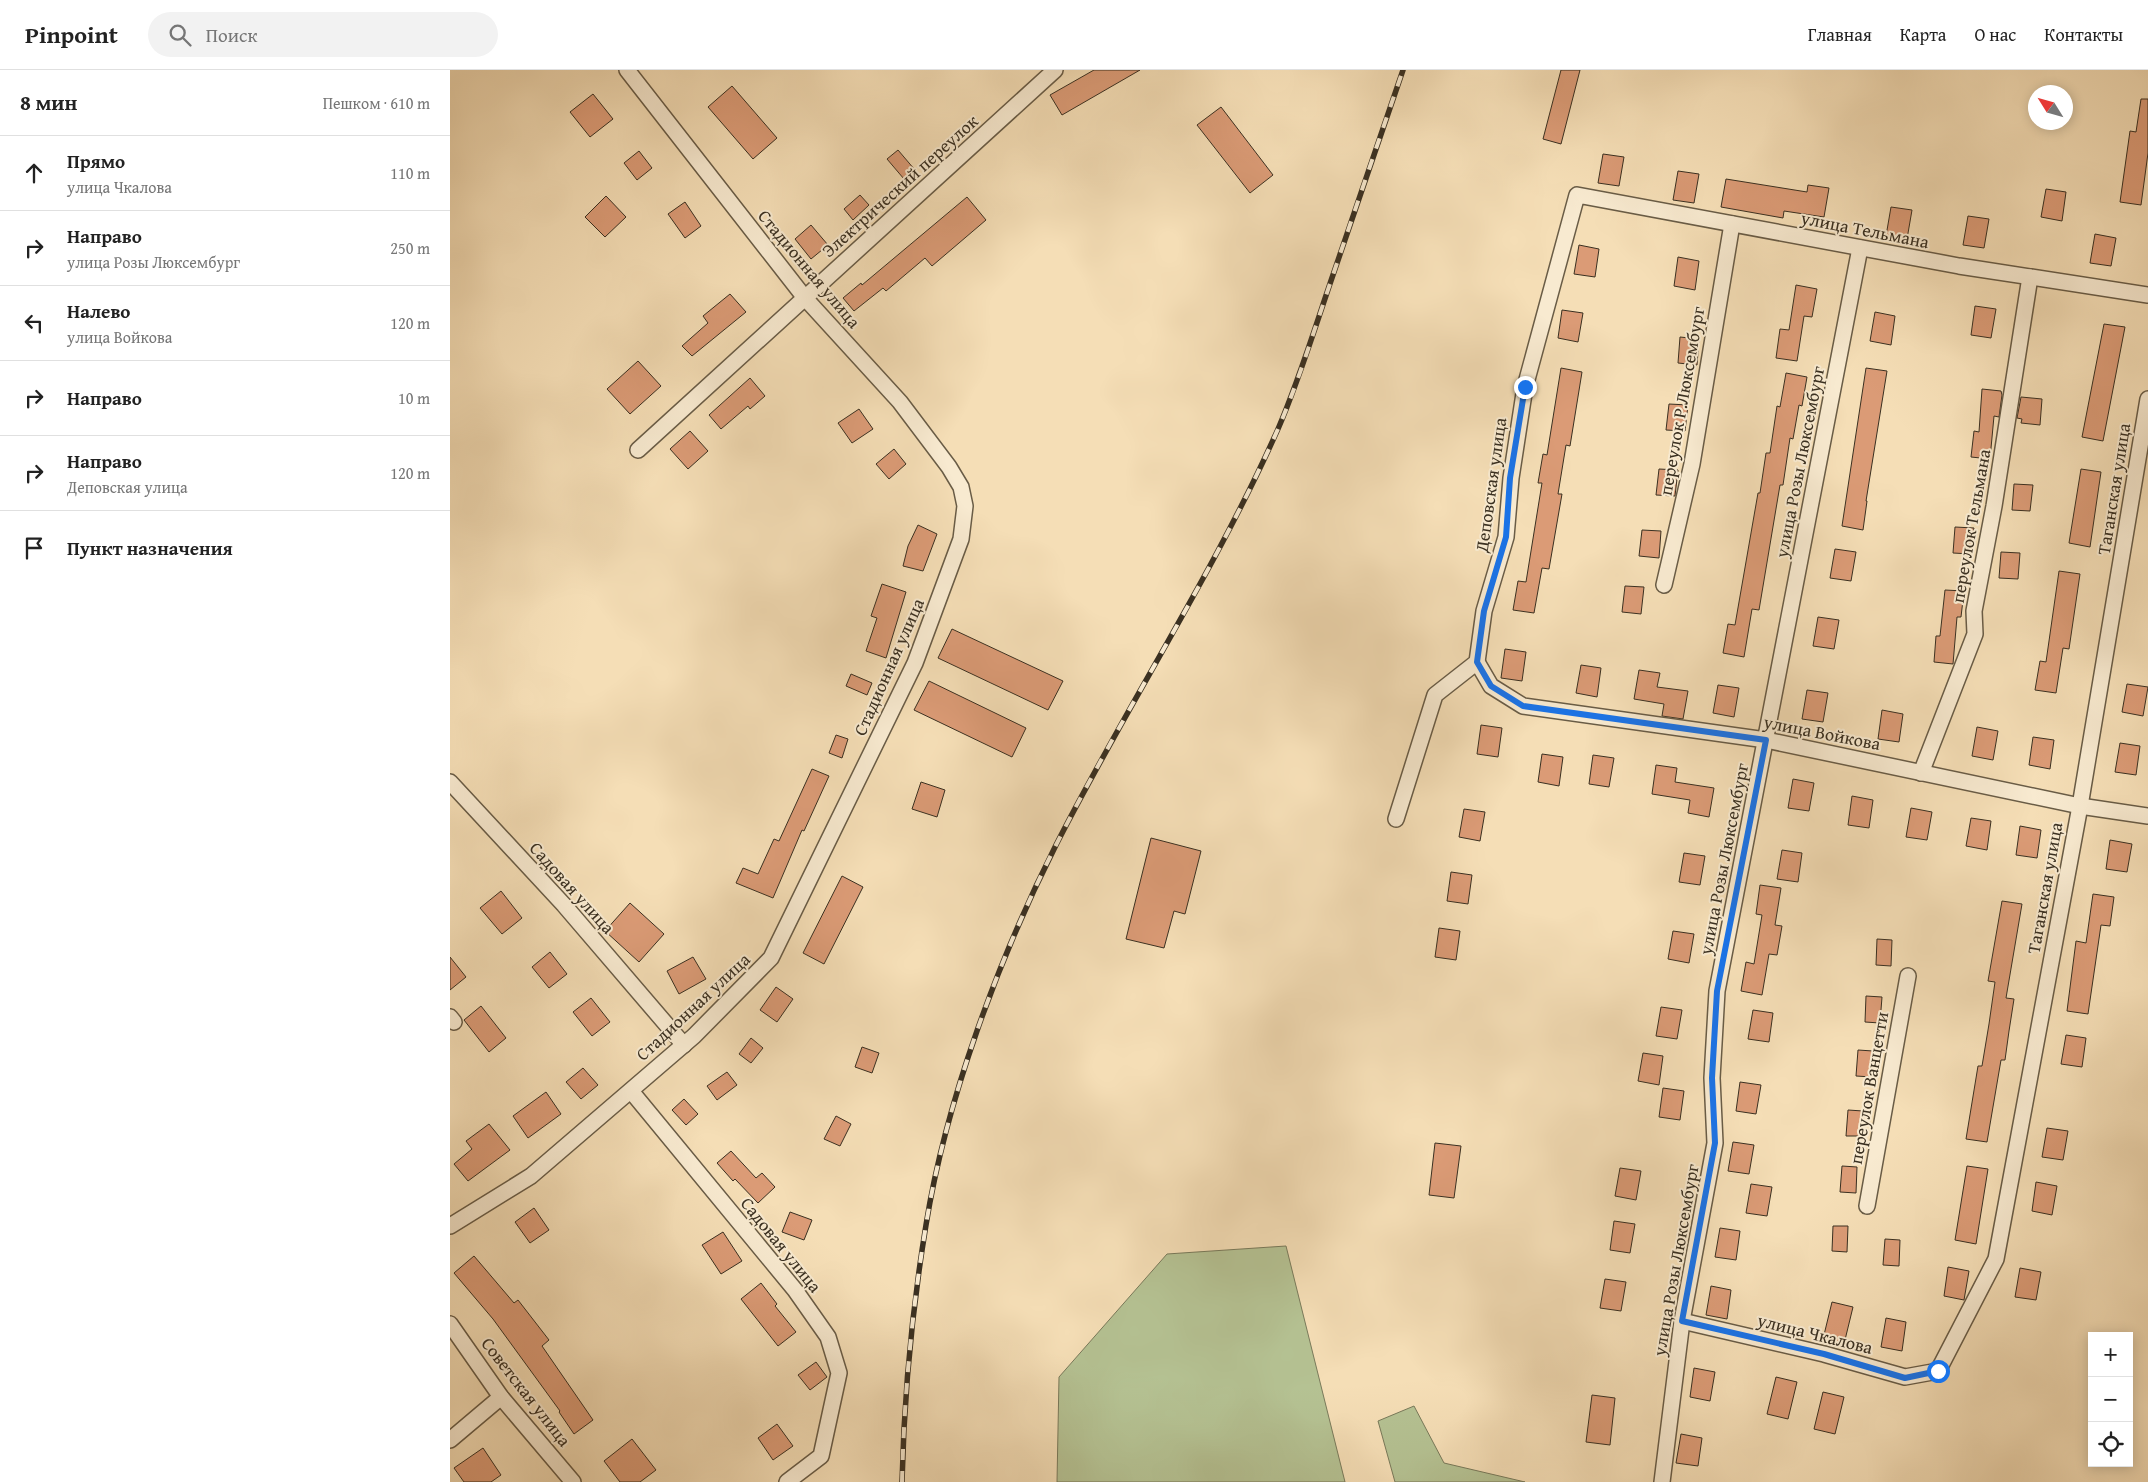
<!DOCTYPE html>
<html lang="ru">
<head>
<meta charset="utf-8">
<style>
	body { margin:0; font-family:"Gentium Book Plus",serif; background:#f2f2f2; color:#222 }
	.controls { position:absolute; right:15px; bottom:15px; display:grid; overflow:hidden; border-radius:0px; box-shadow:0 2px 12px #0003 }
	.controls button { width:45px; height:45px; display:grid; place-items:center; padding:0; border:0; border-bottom:1px solid #e0e0e0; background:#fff; color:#222; font:25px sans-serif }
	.compass { position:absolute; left:1578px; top:15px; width:45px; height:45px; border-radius:50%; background:#fff; box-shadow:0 2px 12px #0003; rotate:307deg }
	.stop { position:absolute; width:15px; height:15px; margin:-11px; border:4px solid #1a73e8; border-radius:50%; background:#fff }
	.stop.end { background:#1a73e8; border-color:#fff; box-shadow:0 1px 5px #0008 }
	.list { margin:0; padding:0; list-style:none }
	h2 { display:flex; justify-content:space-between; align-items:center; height:65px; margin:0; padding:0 20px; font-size:21px }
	h2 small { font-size:16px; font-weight:400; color:#767676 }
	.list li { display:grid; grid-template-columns:32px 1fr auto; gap:15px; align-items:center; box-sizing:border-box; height:75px; padding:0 20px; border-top:1px solid #e0e0e0 }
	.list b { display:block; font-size:19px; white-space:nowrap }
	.list p { margin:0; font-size:16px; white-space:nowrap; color:#767676 }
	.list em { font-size:16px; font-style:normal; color:#767676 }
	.icon { flex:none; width:28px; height:28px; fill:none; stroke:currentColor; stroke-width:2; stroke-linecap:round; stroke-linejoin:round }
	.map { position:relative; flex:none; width:1698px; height:1412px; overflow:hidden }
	header { display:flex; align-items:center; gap:30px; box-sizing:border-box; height:70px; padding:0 25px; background:#fff; border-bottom:1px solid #e0e0e0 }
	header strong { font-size:24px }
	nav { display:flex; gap:28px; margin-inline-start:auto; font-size:18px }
	.search { width:350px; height:45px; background:#f2f2f2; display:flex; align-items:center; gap:12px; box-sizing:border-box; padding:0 18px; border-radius:28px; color:#767676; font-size:19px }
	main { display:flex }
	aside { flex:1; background:#fff }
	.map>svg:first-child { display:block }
	.green { fill:#b5c293; stroke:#78795a }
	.building { fill:#db9b76; stroke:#3a3021 }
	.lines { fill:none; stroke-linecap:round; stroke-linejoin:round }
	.minor-casing { stroke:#695c46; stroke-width:18 }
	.minor { stroke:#f8ead0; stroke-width:15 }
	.rail-casing { stroke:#3a3021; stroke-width:5.5 }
	.rail { stroke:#f8ead0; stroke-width:4; stroke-dasharray:11; stroke-linecap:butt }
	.route { stroke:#1a73e8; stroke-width:6 }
	.labels { text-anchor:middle; stroke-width:4; stroke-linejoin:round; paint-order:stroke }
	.street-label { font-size:18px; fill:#3a3021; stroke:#f8ead0 }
</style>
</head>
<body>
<header>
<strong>Pinpoint</strong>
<div class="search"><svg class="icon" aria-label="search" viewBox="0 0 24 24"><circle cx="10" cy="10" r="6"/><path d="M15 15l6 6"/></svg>Поиск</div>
<nav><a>Главная</a><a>Карта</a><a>О нас</a><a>Контакты</a></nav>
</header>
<main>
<aside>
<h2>8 мин<small>Пешком · 610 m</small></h2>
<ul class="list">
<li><svg class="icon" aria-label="ahead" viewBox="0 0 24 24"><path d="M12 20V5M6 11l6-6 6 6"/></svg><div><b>Прямо</b><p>улица Чкалова</p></div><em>110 m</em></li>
<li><svg class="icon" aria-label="right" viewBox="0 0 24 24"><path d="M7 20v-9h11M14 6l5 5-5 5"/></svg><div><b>Направо</b><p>улица Розы Люксембург</p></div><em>250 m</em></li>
<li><svg class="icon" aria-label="left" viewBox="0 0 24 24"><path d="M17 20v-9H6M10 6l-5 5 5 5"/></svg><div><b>Налево</b><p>улица Войкова</p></div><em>120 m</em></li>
<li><svg class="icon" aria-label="right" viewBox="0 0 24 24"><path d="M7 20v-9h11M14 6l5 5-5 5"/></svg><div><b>Направо</b></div><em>10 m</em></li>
<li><svg class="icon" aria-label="right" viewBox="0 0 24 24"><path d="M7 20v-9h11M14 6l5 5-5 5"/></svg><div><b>Направо</b><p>Деповская улица</p></div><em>120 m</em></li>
<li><svg class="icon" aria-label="arrive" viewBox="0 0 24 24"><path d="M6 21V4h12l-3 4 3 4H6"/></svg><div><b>Пункт назначения</b></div></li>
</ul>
</aside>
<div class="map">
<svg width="1698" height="1412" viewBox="0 0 1698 1412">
	<rect width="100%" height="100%" fill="#f5deb6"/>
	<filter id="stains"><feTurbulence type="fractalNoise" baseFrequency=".004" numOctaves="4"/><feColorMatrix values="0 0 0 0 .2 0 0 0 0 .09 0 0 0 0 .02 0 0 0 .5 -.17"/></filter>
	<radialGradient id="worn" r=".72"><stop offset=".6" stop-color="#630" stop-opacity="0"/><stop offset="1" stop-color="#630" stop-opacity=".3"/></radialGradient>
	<!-- green -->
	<g class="green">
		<polygon points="836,1176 895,1412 607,1412 609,1307 717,1184"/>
		<polygon points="964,1336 994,1393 1075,1412 945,1412 928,1351"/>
	</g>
	<!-- building -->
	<g class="building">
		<polygon points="644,0 690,0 612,45 600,25"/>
		<polygon points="1111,0 1130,0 1111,74 1093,69"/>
		<polygon points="282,16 327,68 303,89 258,37"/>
		<polygon points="143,24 163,49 140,67 120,42"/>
		<polygon points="1691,29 1698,29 1698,83 1691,135 1670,132 1680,61 1686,62"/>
		<polygon points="771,37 823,105 800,123 747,55"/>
		<polygon points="448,80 465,100 454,109 437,89"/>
		<polygon points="189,81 202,98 187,110 174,93"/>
		<polygon points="1153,84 1174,87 1169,116 1148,113"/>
		<polygon points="1228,101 1249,104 1244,133 1223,130"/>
		<polygon points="1276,109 1357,122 1358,115 1379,118 1374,147 1334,141 1333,148 1271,137"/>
		<polygon points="1596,119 1616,122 1612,151 1591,147"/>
		<polygon points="410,125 419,135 403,150 394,139"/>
		<polygon points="156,126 176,147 155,167 135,147"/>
		<polygon points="517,127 536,150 482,196 475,188 436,221 433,218 404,241 393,228 411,213 412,215"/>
		<polygon points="235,132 251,156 235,168 218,144"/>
		<polygon points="1441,137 1462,140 1457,169 1436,166"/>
		<polygon points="1518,146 1539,149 1534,178 1513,175"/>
		<polygon points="361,155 378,175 361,189 345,169"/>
		<polygon points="1645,164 1666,168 1661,196 1640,193"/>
		<polygon points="1129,175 1149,179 1145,207 1124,204"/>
		<polygon points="1228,187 1249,191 1245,220 1224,216"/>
		<polygon points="1346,215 1367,219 1362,247 1354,246 1347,291 1326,288 1330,259 1339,260"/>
		<polygon points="280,224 296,242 242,286 232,276 258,253 253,246"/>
		<polygon points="1525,236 1546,239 1541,268 1521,265"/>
		<polygon points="1112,240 1133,243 1128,272 1108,268"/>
		<polygon points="1425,242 1445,246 1441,275 1420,271"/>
		<polygon points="1654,254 1675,257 1653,371 1632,367"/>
		<polygon points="1230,267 1249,269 1247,295 1228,293"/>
		<polygon points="188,291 211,316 180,344 157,319"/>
		<polygon points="1111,298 1132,302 1120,376 1116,375 1108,424 1112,424 1099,499 1092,498 1084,543 1063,540 1068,511 1076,512 1092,413 1088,413 1093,384 1097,385"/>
		<polygon points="1416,298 1437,301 1416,431 1417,431 1413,460 1392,456"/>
		<polygon points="1336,303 1357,307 1352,336 1349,335 1343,369 1340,368 1333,415 1330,415 1309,540 1302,539 1294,587 1273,583 1278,554 1285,555 1308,423 1310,423 1316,383 1320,383 1327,336 1330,337"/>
		<polygon points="300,308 315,326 300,339 298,336 271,359 259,345"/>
		<polygon points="1532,319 1551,321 1552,325 1549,347 1544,346 1540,389 1521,387 1524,361 1529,362"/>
		<polygon points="1571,327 1592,329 1590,355 1571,353 1572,349 1567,348"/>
		<polygon points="1219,334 1238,335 1235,361 1216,360"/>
		<polygon points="409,339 423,359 402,373 388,353"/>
		<polygon points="240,361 258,381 238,399 220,379"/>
		<polygon points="444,379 456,394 439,409 426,394"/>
		<polygon points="1209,399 1228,400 1225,426 1206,425"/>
		<polygon points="1631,399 1651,402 1640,477 1619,473"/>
		<polygon points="1564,414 1583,415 1580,441 1562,440"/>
		<polygon points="468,455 487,464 473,501 453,496 458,476"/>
		<polygon points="1505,457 1524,458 1521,484 1503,483"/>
		<polygon points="1192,460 1211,461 1209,488 1189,486"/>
		<polygon points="1385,479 1406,482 1401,511 1380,508"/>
		<polygon points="1551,482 1570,483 1568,509 1549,508"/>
		<polygon points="1609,501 1630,504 1619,579 1613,578 1606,623 1585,620 1590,591 1596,592"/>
		<polygon points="432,514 456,522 436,588 416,581 427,548 421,546"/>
		<polygon points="1175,516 1194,517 1191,544 1172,542"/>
		<polygon points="1495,520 1514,521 1511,547 1507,547 1503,594 1484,592 1486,566 1490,566"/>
		<polygon points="1368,547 1389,550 1384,579 1363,576"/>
		<polygon points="502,559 613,611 598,640 488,588"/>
		<polygon points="1055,579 1076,582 1072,611 1051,608"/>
		<polygon points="1131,595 1151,598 1147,627 1126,623"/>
		<polygon points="1189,600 1210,603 1207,617 1238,621 1233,649 1212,646 1214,634 1184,629"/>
		<polygon points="401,604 422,613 417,625 396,616"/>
		<polygon points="479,611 576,658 562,687 464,640"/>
		<polygon points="1677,614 1698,617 1693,646 1672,642"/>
		<polygon points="1268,615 1289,618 1284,647 1263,643"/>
		<polygon points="1357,620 1378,623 1373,652 1352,649"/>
		<polygon points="1432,640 1453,644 1449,672 1428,669"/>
		<polygon points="1031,655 1052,658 1048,687 1027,684"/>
		<polygon points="1527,657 1548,661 1543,690 1522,686"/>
		<polygon points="386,665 398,669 392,688 379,683"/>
		<polygon points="1583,667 1604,670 1600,699 1579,695"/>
		<polygon points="1670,673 1690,676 1686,705 1665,702"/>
		<polygon points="1092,684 1113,687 1109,716 1088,712"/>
		<polygon points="1143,685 1164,688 1159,717 1139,714"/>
		<polygon points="1206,695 1227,698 1225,712 1264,718 1259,747 1238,743 1240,730 1202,724"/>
		<polygon points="362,699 379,706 354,761 352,760 323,828 286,813 293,798 308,804 324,769 329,771"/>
		<polygon points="1343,709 1364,713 1359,741 1338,738"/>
		<polygon points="471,712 495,720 487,747 462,739"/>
		<polygon points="1402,726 1423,730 1419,758 1398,755"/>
		<polygon points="1461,738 1482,742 1477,770 1456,767"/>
		<polygon points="1014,739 1035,742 1030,771 1009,767"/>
		<polygon points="1521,748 1541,751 1537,780 1516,776"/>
		<polygon points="1570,756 1591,760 1587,788 1566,785"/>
		<polygon points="701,768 751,781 735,844 724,841 714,878 676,869"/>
		<polygon points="1660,770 1682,774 1677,802 1656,799"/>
		<polygon points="1332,780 1352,783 1348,812 1327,809"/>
		<polygon points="1234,783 1255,786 1250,815 1229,812"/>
		<polygon points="1001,802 1022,805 1018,834 997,831"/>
		<polygon points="392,806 413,817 374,894 353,883"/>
		<polygon points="1310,815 1331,818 1325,855 1332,856 1327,885 1319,884 1312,925 1291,921 1296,892 1304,894 1312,845 1306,844"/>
		<polygon points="51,821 72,848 52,864 30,838"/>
		<polygon points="1643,824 1664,827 1660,856 1651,855 1638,944 1617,941 1626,871 1636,873"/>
		<polygon points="1552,831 1572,834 1556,928 1564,929 1559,961 1555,990 1551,990 1537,1072 1516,1069 1528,996 1532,996 1539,954 1545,912 1538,911"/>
		<polygon points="180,833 214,864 189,892 155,861"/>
		<polygon points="989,858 1010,861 1006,890 985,887"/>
		<polygon points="1223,861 1244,864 1239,893 1218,889"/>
		<polygon points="1427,869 1442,870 1441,896 1426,895"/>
		<polygon points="100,882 117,904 99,918 82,897"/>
		<polygon points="0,887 16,907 0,920"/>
		<polygon points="243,887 256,909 229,924 217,901"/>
		<polygon points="326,917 343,929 327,952 310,940"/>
		<polygon points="1416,926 1432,927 1430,953 1415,952"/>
		<polygon points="141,928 160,952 142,966 123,942"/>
		<polygon points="31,936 56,968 39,982 14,950"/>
		<polygon points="1211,937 1232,940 1227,969 1206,966"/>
		<polygon points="1303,940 1323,943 1319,972 1298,969"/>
		<polygon points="1616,965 1636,968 1632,997 1611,994"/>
		<polygon points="301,968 313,978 301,993 289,984"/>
		<polygon points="412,977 429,983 422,1003 405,997"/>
		<polygon points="1408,980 1423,981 1422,1007 1406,1006"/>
		<polygon points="1193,983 1213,986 1209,1015 1188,1011"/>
		<polygon points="133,998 148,1015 131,1029 116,1012"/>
		<polygon points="277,1002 287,1015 267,1030 257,1016"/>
		<polygon points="1290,1012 1311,1015 1306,1044 1286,1041"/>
		<polygon points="1213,1018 1234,1021 1230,1050 1209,1047"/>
		<polygon points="96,1022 111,1044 78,1068 63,1046"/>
		<polygon points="234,1029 248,1044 236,1055 222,1040"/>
		<polygon points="1398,1040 1413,1041 1412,1066 1396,1066"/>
		<polygon points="386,1046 401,1054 390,1076 374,1069"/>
		<polygon points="39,1054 60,1080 18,1111 4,1094 22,1079 16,1071"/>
		<polygon points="1597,1058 1618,1061 1613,1090 1592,1087"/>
		<polygon points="1283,1072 1304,1075 1299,1104 1278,1101"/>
		<polygon points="985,1073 1011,1076 1004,1128 979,1125"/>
		<polygon points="281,1081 306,1108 312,1103 325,1117 308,1133 285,1109 283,1111 267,1093"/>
		<polygon points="1392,1096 1407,1097 1406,1123 1390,1122"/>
		<polygon points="1517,1096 1538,1099 1526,1174 1505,1170"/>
		<polygon points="1170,1098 1191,1101 1186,1130 1165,1126"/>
		<polygon points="1586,1112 1607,1116 1602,1145 1582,1141"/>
		<polygon points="1301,1114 1322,1117 1317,1146 1296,1143"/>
		<polygon points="84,1138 99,1160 80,1173 65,1152"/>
		<polygon points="340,1142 362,1150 354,1170 332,1162"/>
		<polygon points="1164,1151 1185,1154 1180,1183 1160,1180"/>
		<polygon points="1383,1156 1398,1156 1397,1182 1382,1181"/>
		<polygon points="1270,1158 1290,1161 1286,1190 1265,1187"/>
		<polygon points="273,1162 292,1191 271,1204 252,1175"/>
		<polygon points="1435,1169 1450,1170 1449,1196 1433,1195"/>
		<polygon points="24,1186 64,1233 68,1230 99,1270 92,1276 143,1350 124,1364 109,1342 110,1341 43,1249 4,1203"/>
		<polygon points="1498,1197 1519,1201 1514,1230 1494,1226"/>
		<polygon points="1570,1198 1591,1202 1586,1230 1565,1227"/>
		<polygon points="1155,1209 1176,1212 1171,1241 1150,1238"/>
		<polygon points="311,1213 327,1234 325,1236 346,1262 328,1276 291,1229"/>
		<polygon points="1261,1216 1281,1220 1277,1249 1256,1245"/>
		<polygon points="1382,1232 1403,1237 1394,1274 1373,1269"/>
		<polygon points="1436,1248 1456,1252 1452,1281 1431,1277"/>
		<polygon points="366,1292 377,1307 360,1320 348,1305"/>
		<polygon points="1244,1298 1265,1302 1260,1331 1240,1327"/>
		<polygon points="1326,1307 1347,1312 1338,1349 1317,1344"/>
		<polygon points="1373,1322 1394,1327 1385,1364 1364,1359"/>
		<polygon points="1142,1325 1165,1328 1160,1375 1136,1372"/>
		<polygon points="327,1354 343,1376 323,1390 308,1368"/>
		<polygon points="1231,1364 1252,1368 1248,1396 1226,1393"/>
		<polygon points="182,1369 206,1400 190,1412 170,1412 154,1391"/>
		<polygon points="33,1378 51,1405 41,1412 14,1412 4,1398"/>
	</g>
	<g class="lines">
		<defs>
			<g id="minor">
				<polyline points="188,380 605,0"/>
				<polyline points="1214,515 1242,394 1282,154"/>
				<polyline points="1027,592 1041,616 1073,636 1316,670 1630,736 1698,746"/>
				<polyline points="1471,703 1525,564 1524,541 1544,436 1580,207"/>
				<polyline points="0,712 114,835 234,975"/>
				<polyline points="946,749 985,625 1027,592 1034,541 1056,467 1061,408 1075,317 1127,125 1509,196 1698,225"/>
				<polyline points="0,947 4,952"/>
				<polyline points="181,1021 345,1220 378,1267 389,1303 371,1386 337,1412"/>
				<polyline points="1417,1136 1458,906"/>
				<polyline points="0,1156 81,1106 244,966 321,888 465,593 511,469 515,436 511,417 499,397 450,332 355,228 177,0"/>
				<polyline points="1232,1251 1374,1284 1455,1307 1488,1301 1546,1189 1630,736 1698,329"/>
				<polyline points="0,1254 51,1327 123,1412"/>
				<polyline points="0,1370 51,1327"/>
				<polyline points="1212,1412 1232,1251 1265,1073 1262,1008 1267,921 1410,178"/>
			</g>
		</defs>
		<!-- minor casing -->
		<use href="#minor" class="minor-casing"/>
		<!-- minor -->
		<use href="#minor" class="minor"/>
		<defs>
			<path id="rail" d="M452,1412C454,1326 462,1240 476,1155C496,1030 549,888 606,775C677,635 764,503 828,359C850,308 866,254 884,202C907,134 930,67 953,0"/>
		</defs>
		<!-- rail casing -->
		<use href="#rail" class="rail-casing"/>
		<!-- rail -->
		<use href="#rail" class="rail"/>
	</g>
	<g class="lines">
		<!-- route -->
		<polyline class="route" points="1075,317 1060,408 1056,467 1034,541 1027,592 1041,616 1073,636 1316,670 1267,921 1262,1008 1265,1073 1232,1251 1374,1284 1455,1308 1488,1301"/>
	</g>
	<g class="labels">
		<!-- street labels -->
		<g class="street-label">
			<text transform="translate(450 116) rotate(-42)" y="6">Электрический переулок</text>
			<text transform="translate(1415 160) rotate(11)" y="6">улица Тельмана</text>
			<text transform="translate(359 199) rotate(50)" y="6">Стадионная улица</text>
			<text transform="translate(1232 331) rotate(-80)" y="6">переулок Р.Люксембург</text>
			<text transform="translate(1350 392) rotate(-79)" y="6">улица Розы Люксембург</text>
			<text transform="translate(1041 415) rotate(-82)" y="6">Деповская улица</text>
			<text transform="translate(1664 419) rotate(-81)" y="6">Таганская улица</text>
			<text transform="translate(1521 456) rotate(-80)" y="6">переулок Тельмана</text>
			<text transform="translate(439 597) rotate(-66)" y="6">Стадионная улица</text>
			<text transform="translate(1372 663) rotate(11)" y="6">улица Войкова</text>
			<text transform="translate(1274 789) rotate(-79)" y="6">улица Розы Люксембург</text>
			<text transform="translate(122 818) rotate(48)" y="6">Садовая улица</text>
			<text transform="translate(1595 818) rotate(-80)" y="6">Таганская улица</text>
			<text transform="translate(243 937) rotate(-43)" y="6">Стадионная улица</text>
			<text transform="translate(1419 1018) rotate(-80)" y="6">переулок Ванцетти</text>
			<text transform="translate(331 1175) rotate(51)" y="6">Садовая улица</text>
			<text transform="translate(1226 1190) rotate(-80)" y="6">улица Розы Люксембург</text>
			<text transform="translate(1365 1264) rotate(14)" y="6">улица Чкалова</text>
			<text transform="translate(76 1322) rotate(52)" y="6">Советская улица</text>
		</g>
	</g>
	<rect width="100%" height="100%" filter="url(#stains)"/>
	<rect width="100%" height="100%" fill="url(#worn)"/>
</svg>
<div class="controls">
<button>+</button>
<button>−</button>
<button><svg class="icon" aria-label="locate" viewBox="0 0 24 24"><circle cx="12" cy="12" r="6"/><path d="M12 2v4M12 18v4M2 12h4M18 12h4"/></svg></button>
</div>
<svg class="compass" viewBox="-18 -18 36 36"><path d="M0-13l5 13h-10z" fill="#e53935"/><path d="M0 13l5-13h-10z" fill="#767676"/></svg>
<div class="stop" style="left:1488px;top:1301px"></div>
<div class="stop end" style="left:1075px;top:317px"></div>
</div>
</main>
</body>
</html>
